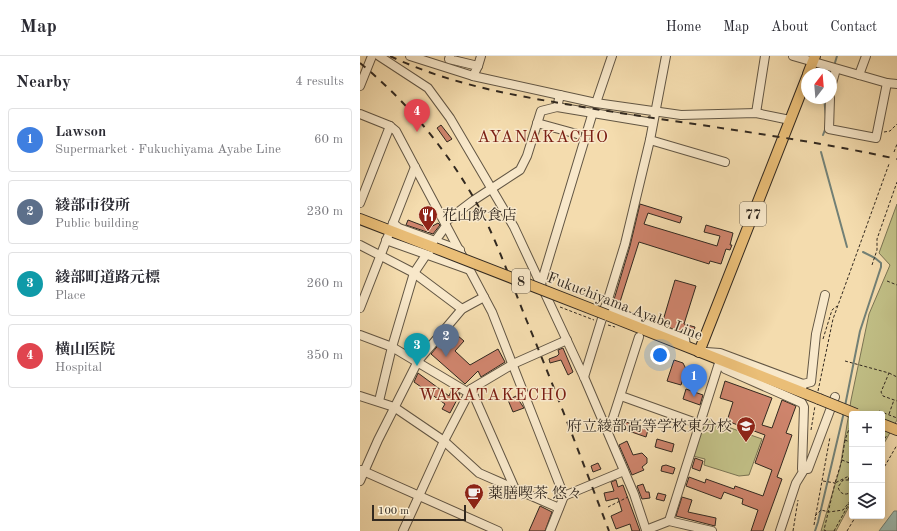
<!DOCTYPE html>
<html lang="en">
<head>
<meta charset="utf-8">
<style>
	body { margin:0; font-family:"Old Standard TT","Noto Serif JP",serif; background:#f7f7f7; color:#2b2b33 }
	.controls { position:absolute; right:12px; bottom:12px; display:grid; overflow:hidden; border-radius:4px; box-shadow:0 2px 10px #0003 }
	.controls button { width:36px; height:36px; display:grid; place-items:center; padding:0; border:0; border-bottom:1px solid #e1e1e2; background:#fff; color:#2b2b33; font:20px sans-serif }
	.compass { position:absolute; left:441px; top:12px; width:36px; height:36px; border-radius:50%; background:#fff; box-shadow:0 2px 10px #0003; rotate:16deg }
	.scale { position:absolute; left:12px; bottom:10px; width:94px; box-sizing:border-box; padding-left:4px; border:2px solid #322920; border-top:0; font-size:11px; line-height:14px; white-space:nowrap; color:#322920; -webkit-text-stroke:3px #f8e8ca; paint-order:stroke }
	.you { position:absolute; left:300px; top:299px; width:14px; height:14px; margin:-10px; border:3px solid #fff; border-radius:50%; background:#1a73e8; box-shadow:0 0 0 6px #1a73e833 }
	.badge { display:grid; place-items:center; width:26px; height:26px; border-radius:50%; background:#111827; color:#fff; font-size:13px; font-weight:700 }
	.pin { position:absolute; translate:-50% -33px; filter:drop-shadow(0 1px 2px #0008) }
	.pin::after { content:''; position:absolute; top:21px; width:14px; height:12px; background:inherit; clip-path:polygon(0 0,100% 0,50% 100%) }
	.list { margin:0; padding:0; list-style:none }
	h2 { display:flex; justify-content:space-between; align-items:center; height:52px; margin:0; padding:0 16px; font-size:17px }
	h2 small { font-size:13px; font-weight:400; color:#7c7c81 }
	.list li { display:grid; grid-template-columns:26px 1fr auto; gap:12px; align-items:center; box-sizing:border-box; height:64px; margin:0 8px 8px; padding:0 8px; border:1px solid #e1e1e2; border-radius:4px }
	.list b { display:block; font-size:15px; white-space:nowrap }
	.list p { margin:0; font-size:13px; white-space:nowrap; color:#7c7c81 }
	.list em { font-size:13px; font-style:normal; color:#7c7c81 }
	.icon { flex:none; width:22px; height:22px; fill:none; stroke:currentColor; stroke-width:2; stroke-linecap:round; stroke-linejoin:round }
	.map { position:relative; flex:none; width:537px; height:475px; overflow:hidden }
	header { display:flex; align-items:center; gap:24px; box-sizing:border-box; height:56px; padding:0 20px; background:#fff; border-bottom:1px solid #e1e1e2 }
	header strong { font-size:19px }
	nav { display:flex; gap:22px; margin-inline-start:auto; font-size:14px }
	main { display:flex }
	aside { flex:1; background:#fff }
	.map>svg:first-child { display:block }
	.green { fill:#c1bf86; stroke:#7a7453 }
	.water { fill:#9cbab0; stroke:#728076 }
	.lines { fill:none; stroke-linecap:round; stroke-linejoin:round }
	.stream { stroke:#728076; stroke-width:2 }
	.building { fill:#ce846c; stroke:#322920 }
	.minor-casing { stroke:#625644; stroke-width:10 }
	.major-casing { stroke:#322920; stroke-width:12 }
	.path { stroke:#322920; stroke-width:1; stroke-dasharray:3 2; stroke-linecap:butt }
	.minor { stroke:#f8e8ca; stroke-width:8 }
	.major { stroke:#eabe77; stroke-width:10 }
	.rail { stroke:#322920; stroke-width:2; stroke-dasharray:7 7; stroke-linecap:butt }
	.major-bridge-casing { stroke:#322920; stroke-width:12; stroke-linecap:butt }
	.major-bridge { stroke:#eabe77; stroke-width:10 }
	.labels { text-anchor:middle; stroke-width:3; stroke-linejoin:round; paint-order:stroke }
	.shield { fill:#f8e8ca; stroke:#6d6253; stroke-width:1 }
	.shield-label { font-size:14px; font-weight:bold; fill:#322920 }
	.poi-label { font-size:15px; fill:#322920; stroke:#f8e8ca; text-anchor:start }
	.street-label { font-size:15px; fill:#322920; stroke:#f8e8ca }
	.quarter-label { font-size:17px; letter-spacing:1px; fill:#7a1f14; stroke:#f8e8ca }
</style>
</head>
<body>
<header>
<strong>Map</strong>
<nav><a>Home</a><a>Map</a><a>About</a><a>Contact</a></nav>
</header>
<main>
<aside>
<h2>Nearby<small>4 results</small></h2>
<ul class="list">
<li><span class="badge" style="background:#3f7fe0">1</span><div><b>Lawson</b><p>Supermarket · Fukuchiyama Ayabe Line</p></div><em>60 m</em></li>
<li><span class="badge" style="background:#5c6f8a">2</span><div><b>綾部市役所</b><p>Public building</p></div><em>230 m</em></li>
<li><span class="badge" style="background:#0f9aa8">3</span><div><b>綾部町道路元標</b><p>Place</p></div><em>260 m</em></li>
<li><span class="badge" style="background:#e0444e">4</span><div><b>横山医院</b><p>Hospital</p></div><em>350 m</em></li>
</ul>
</aside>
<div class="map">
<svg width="537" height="475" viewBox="0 0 537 475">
	<rect width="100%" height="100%" fill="#f4dcae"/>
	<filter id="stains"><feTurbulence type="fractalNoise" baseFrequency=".005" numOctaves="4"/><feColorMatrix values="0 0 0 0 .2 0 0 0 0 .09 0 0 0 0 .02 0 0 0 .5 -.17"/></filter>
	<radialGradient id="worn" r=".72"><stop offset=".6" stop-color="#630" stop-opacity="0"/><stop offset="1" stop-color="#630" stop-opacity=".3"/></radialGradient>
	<!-- green -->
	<g class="green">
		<polygon points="537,148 537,364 522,391 522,358 492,358 492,445 476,475 461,475 480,412 491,344 509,258 530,209 519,197"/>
		<polygon points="345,363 402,383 389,419 379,420 344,409 345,403 333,400"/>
	</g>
	<!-- water -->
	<polygon class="water" points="534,455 537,455 537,475 519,475"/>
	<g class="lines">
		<!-- stream -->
		<g class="stream">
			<polyline points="474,10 477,0"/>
			<polyline points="470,18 471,16"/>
			<polyline points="464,42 466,61"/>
			<polyline points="463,79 466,71"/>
			<polyline points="461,96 487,191"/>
			<polyline points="485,350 500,275 521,211 521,207 515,202 503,196"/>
			<polyline points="455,475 458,466 484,356"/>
		</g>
	</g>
	<!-- building -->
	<g class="building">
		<polygon points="81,69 92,83 87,86 77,72"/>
		<polygon points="280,148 322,161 320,167 288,157 284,168 357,190 360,180 344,176 346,169 373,177 370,189 372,189 370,194 366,193 361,208 350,205 349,208 279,186 259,249 253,247 270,190"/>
		<polygon points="48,164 69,172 78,167 80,169 73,178 46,169"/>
		<polygon points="315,224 336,230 324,268 335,271 332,282 302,268"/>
		<polygon points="91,274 104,285 95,295 110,309 138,293 145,306 121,321 118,315 105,328 71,298"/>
		<polygon points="203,292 213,316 208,319 201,304 190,307 189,303 197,300 199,298 198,294"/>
		<polygon points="314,304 323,307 326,313 321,329 307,325"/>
		<polygon points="58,317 89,340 92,333 100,338 90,357 82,353 85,348 54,326"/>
		<polygon points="365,325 412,342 402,369 412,372 422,344 436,350 426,377 432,379 417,421 422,423 403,475 391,475 398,454 382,448 383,443 364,436 361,443 326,430 329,421 345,427 346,423 374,433 375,430 403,440 412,414 395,407 405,379 367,365 373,346 360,342"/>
		<polygon points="326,333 343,339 340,349 323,343"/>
		<polygon points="156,340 164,352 153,356 148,344"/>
		<polygon points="266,366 288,374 286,381 263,373"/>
		<polygon points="297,383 314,388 312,396 295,391"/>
		<polygon points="267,385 273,399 282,397 287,402 287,407 282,411 284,414 272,419 259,389"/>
		<polygon points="335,402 343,405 340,415 332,412"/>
		<polygon points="238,407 241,413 233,416 231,410"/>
		<polygon points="306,409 315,412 313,418 301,415 302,410"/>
		<polygon points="256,424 258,431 263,429 280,475 272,475 270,468 256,473 251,460 262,455 258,442 246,445 244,437 254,435 251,426"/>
		<polygon points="283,428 286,436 289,436 290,442 282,443 277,430"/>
		<polygon points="298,437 306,439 304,445 296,443"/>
		<polygon points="322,441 332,444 328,456 356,462 355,470 316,460"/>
		<polygon points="180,450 192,456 185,475 169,475"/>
	</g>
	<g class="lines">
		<defs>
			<g id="minor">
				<polyline points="19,0 68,32 90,62 154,171 224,321 274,438 286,474"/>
				<polyline points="50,0 113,20 236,47 321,59 396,57 430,64"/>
				<polyline points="90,0 89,3 118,10 113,20"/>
				<polyline points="433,0 527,27 516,82 469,73 470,42"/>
				<polyline points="118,10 121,0"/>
				<polyline points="499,19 506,0"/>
				<polyline points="527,27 537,28"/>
				<polyline points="0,30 12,0"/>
				<polyline points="471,31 476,13"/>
				<polyline points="236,47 252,0"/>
				<polyline points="197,51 293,67"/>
				<polyline points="396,57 405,0"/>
				<polyline points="0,58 30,70 36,75 132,256 204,440 190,475"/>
				<polyline points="177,67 217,78"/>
				<polyline points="290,84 365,106"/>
				<polyline points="0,147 30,70"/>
				<polyline points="85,166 114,144 160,114 167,100 181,55 197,51 200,39"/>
				<polyline points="33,167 39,172 100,194"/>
				<polyline points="26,184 110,214"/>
				<polyline points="75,185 86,170"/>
				<polyline points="0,189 54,217 102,253"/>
				<polyline points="181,228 233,56"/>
				<polyline points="245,251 325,283 326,290"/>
				<polyline points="0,252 55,111"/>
				<polyline points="0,279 32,291 109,337"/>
				<polyline points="346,296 360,297 443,328 442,332"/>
				<polyline points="360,304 365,313 442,347 444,351 442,413 448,413 475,341"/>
				<polyline points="224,321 265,188 290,84 306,0"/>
				<polyline points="443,328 451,326 456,278 465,239"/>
				<polyline points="111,333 155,433"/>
				<polyline points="0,340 34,351 84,385 119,417 199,452"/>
				<polyline points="261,340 339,368"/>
				<polyline points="19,345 32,291 54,217 66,199"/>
				<polyline points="245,371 252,365 279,281"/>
				<polyline points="1,414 138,475"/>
				<polyline points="0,425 18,384 58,305 102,253 124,241"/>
				<polyline points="204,440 264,415"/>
				<polyline points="309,465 360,304"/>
				<polyline points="43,475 84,385 111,333 153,308 207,284"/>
				<polyline points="286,475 286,474 309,465 352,475"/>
				<polyline points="420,475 436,427 444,414"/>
			</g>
			<g id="major">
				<polyline points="448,18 455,0"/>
				<polyline points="0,163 75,192"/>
				<polyline points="247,259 459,343"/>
				<polyline points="339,296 447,21"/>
				<polyline points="522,368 537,374"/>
			</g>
		</defs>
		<!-- minor casing -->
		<use href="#minor" class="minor-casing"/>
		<!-- major casing -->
		<use href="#major" class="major-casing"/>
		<!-- path -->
		<g class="path">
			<polyline points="524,76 530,75 537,68"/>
			<polyline points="534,96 537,88"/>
			<polyline points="512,209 517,194 517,183 537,126"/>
			<polyline points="527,225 537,229"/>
			<polyline points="200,251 234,264"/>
			<polyline points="248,269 255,271"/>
			<polyline points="463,283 472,254 477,250"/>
			<polyline points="485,305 529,317 521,336 523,340 537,345"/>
			<polyline points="529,317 537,321"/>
			<polyline points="458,335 473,263 529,108"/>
			<polyline points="519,355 537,362"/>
			<polyline points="529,358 534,344"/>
			<polyline points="492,365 485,384 492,387"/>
			<polyline points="451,374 455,350"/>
			<polyline points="485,384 482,404 492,408"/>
			<polyline points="522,387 527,379"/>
			<polyline points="482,404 475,427 489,420"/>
			<polyline points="522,415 537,389"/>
			<polyline points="488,424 492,414"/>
			<polyline points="463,425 475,427 464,474 466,475"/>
			<path d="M492,428L488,424H483L478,431C480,439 487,440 492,435"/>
			<polyline points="248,451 268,441"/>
			<polyline points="455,460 461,454 469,456 483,454 491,444"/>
			<polyline points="454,469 470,381"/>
			<polyline points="433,475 438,444"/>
			<polyline points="474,475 490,446"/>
			<polyline points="487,475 496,460"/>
		</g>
		<!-- minor -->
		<use href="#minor" class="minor"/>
		<!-- major -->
		<use href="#major" class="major"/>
		<!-- rail -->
		<g class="rail">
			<path d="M30,0C95,31 164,41 235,53C335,69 437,81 537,103"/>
			<path d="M0,7C50,48 92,100 122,157C139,191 152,228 166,263C195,333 222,404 249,475"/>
		</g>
		<defs>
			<g id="major-bridge">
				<polyline points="75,192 247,259"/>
				<polyline points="459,343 496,358"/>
			</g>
		</defs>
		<!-- major-bridge casing -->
		<use href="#major-bridge" class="major-bridge-casing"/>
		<!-- major-bridge -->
		<use href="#major-bridge" class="major-bridge"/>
	</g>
	<!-- icons -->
	<defs>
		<symbol id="restaurant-pin" viewBox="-11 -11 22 30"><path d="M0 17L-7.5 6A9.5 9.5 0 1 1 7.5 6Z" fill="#8f2418" stroke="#f8e8ca"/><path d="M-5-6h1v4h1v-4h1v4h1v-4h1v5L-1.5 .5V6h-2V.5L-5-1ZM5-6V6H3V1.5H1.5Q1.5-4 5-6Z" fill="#fff"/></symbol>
		<symbol id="school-pin" viewBox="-11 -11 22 30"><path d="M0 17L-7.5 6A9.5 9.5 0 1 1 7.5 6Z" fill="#8f2418" stroke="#f8e8ca"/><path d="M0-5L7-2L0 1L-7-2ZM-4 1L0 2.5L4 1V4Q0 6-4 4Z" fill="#fff"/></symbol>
		<symbol id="cafe-pin" viewBox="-11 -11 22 30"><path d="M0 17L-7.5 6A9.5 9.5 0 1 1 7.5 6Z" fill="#8f2418" stroke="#f8e8ca"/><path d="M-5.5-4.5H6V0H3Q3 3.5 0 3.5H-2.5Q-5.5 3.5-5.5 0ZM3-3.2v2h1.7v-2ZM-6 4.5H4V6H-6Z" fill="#fff"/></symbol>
	</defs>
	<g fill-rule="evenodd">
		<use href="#restaurant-pin" x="57" y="148" width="22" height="30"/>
		<use href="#school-pin" x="375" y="359" width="22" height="30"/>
		<use href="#cafe-pin" x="103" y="426" width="22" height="30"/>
	</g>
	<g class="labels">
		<!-- shield labels -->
		<g class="shield">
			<rect x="380" y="146" width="26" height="24" rx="3"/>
			<rect x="152" y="213" width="18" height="24" rx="3"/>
		</g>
		<g class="shield-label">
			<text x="393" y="163">77</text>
			<text x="161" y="230">8</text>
		</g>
		<!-- poi labels -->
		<g class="poi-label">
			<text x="82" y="164">花山飲食店</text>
			<text x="372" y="375" text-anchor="end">府立綾部高等学校東分校</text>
			<text x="128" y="442">薬膳喫茶 悠々</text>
		</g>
		<!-- street labels -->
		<g class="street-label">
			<text transform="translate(265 250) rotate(21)" y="5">Fukuchiyama Ayabe Line</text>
		</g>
		<!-- quarter labels -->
		<g class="quarter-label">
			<text x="183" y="86">AYANAKACHO</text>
			<text x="133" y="344">WAKATAKECHO</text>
		</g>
	</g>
	<rect width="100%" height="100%" filter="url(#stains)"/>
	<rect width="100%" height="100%" fill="url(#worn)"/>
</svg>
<div class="controls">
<button>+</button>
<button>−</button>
<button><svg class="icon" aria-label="layers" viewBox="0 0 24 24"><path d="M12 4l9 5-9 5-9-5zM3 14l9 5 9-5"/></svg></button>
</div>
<svg class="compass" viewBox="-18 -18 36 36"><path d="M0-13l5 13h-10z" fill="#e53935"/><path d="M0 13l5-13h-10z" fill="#7c7c81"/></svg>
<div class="scale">100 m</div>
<div class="you"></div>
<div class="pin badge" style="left:334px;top:341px;background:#3f7fe0">1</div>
<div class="pin badge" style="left:86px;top:301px;background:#5c6f8a">2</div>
<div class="pin badge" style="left:57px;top:310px;background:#0f9aa8">3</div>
<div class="pin badge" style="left:57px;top:76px;background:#e0444e">4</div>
</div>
</main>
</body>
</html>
